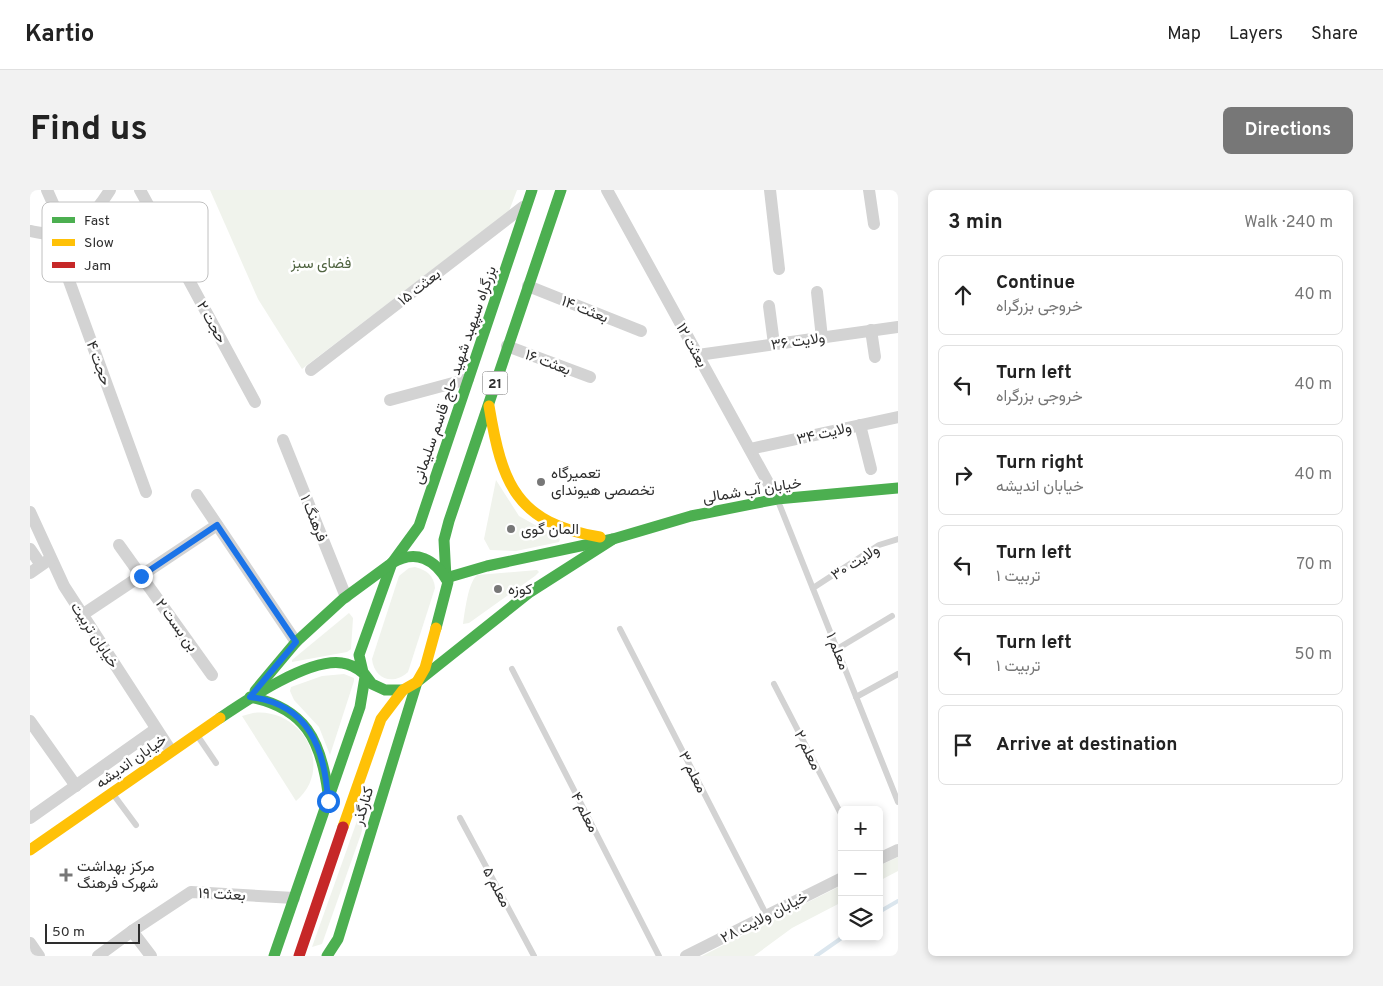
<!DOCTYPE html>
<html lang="en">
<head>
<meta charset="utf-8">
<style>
	body { margin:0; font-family:Overpass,Vazirmatn,sans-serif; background:#f2f2f2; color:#222 }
	.controls { position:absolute; right:15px; bottom:15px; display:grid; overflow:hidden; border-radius:8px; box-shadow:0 2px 8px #0003 }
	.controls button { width:45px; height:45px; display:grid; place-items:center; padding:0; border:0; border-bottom:1px solid #e0e0e0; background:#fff; color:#222; font:25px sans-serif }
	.scale { position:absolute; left:15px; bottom:12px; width:95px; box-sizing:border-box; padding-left:5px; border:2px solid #2e2e2e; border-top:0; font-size:14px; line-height:18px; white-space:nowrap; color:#2e2e2e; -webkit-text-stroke:4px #fff; paint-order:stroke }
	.stop { position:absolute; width:15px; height:15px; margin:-11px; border:4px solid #1a73e8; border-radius:50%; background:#fff }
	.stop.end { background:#1a73e8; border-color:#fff; box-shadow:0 1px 5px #0008 }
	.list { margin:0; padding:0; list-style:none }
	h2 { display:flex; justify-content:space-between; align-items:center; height:65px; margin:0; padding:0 20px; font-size:21px }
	h2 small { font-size:16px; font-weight:400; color:#767676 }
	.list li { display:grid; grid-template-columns:32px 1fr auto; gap:15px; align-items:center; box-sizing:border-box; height:80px; margin:0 10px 10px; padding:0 10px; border:1px solid #e0e0e0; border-radius:8px }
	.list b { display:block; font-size:19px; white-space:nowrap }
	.list p { margin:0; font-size:16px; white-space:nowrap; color:#767676 }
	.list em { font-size:16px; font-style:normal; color:#767676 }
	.icon { flex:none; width:28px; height:28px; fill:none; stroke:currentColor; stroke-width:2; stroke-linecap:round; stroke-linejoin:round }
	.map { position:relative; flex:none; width:868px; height:766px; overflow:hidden; border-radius:8px }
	header { display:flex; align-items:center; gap:30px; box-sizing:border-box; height:70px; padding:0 25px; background:#fff; border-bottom:1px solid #e0e0e0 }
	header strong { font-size:24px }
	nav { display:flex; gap:28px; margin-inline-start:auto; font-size:18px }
	.intro { display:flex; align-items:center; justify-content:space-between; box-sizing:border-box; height:120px; padding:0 30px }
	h1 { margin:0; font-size:35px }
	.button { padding:12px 22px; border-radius:8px; background:#777; color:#fff; font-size:18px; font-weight:700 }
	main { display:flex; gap:30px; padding:0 30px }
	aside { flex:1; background:#fff; border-radius:8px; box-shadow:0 2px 8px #0003 }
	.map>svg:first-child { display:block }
	.green { fill:#f0f3ec }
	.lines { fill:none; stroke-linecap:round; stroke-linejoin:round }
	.stream { stroke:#dbe6ee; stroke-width:4 }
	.lane { stroke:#d3d3d3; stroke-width:6 }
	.street { stroke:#d3d3d3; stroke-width:12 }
	.fast { stroke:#4caf50; stroke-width:11 }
	.slow { stroke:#ffc107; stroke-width:11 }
	.jam { stroke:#c62828; stroke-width:11 }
	.route { stroke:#1a73e8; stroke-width:6 }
	.poi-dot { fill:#777; stroke:#fff; stroke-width:2 }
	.labels { text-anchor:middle; stroke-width:5; stroke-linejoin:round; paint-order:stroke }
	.shield { fill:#fff; stroke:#6d6d6d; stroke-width:1 }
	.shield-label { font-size:14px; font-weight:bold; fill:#2e2e2e }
	.park-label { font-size:15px; fill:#506441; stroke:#fff }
	.street-label { font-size:15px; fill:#2e2e2e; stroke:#fff }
	.poi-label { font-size:15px; fill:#2e2e2e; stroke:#fff; text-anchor:start }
	.key { fill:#fff; stroke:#c0c0c0; stroke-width:1 }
	.key-label { font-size:14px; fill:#2e2e2e }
</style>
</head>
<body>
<header>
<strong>Kartio</strong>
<nav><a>Map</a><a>Layers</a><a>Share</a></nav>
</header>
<div class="intro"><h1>Find us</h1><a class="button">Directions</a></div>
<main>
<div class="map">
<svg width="868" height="766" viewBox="0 0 868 766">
	<rect width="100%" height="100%" fill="#fff"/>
	<!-- green -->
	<g class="green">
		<polygon points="180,0 487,0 479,21 272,179 228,109"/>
		<polygon points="466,290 489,326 530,349 529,352 486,361 460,360 454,349"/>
		<path d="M385,377C396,380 404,385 405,398L378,482C363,496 344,489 342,469L369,386L379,378Z"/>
		<path d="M507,380L509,382L505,386L439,433L433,434C435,421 438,393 447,385Z"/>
		<polygon points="319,423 323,428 321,459 317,462 262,472 262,470"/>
		<polygon points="314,484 324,488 324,491 300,565 289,537 264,510 260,501 261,497 292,486"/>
		<path d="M223,523C271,517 306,577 266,611L212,526Z"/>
		<polygon points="332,617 337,619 331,644 292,754 282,757"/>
		<polygon points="868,667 868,681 849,691 849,676"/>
		<polygon points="812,695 812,712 762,738 724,766 672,766"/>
	</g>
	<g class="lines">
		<!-- stream -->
		<g class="stream">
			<polyline points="849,722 868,711"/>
			<polyline points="786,766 813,747"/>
		</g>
		<!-- lane -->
		<g class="lane">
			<polyline points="748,311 868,612"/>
			<polyline points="783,398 849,355 868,349"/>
			<polyline points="590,439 737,726"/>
			<polyline points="807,459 862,426"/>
			<polyline points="482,479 629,766"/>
			<polyline points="744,494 812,626"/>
			<polyline points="826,507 868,484"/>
			<polyline points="167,545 186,573"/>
			<polyline points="83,604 106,635"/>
			<polyline points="430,628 504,766"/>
		</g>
		<!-- street -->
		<g class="street">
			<polyline points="17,0 36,43"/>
			<polyline points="110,0 225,212"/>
			<polyline points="577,0 747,309"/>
			<polyline points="740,0 749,79"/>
			<polyline points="839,0 844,34"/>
			<path d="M0,41C11,43 24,46 35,43C54,37 70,16 80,0"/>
			<polyline points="22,44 116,302"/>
			<polyline points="498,96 611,141"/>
			<polyline points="787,102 792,148"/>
			<polyline points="739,116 744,154"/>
			<polyline points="841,140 845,167"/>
			<polyline points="477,156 560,187"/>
			<polyline points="668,165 868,137"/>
			<polyline points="281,180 493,17"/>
			<polyline points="360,210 438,189"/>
			<polyline points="830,235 841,279"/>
			<polyline points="253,250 316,407"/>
			<polyline points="720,259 868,227"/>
			<polyline points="167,305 266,452"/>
			<polyline points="0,322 34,396 141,561"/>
			<polyline points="89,355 182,485"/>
			<polyline points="0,359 11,375"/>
			<polyline points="0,383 20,369"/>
			<polyline points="52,425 187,335"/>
			<polyline points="0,531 46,596"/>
			<polyline points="0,628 126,539"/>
			<polyline points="849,669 868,660"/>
			<polyline points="102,741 161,702 264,708"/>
			<polyline points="0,753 9,766"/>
			<polyline points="68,766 102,741 121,766"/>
			<polyline points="656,766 812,688"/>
		</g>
		<!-- fast -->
		<g class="fast">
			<polyline points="362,373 389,336 502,0"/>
			<polyline points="416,388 457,376 583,349 661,326 747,309 868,298"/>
			<polyline points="416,388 414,350 419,331 531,0"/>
			<path d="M373,500H355L342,494L333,482L329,465L362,373C386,359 405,369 418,392L406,438"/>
			<polyline points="225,501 266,452 313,409 362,373"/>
			<path d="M220,507C275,518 291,550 298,603"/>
			<path d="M190,528C218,509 279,468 312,473C321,474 327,478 333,483"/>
			<polyline points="244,766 330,517 335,487"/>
			<polyline points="297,766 308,749 387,492 500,402 583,349"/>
		</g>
		<!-- slow -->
		<g class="slow">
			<path d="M459,216C472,294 486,333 570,347"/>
			<polyline points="313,637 351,529 373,500 387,492 395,478 406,438"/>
			<polyline points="0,660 190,528"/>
		</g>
		<!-- jam -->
		<polyline class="jam" points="269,766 313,637"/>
	</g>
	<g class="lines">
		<!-- route -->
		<path class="route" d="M111,386L187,335L266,452L220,507C279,514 295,559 298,611"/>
	</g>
	<!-- markers -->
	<g class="poi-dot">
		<circle cx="511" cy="292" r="5"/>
		<circle cx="481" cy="339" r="5"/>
		<circle cx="468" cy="399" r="5"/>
		<path d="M33.5 677.5h5v5h5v5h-5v5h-5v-5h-5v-5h5z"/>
	</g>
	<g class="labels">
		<!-- shield labels -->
		<rect class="shield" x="452.5" y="181.5" width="25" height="23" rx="4"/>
		<g class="shield-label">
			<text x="465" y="198">21</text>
		</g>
		<!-- park labels -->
		<g class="park-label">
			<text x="291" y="78">فضای سبز</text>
		</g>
		<!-- street labels -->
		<g class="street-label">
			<text transform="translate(389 97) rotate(-38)" y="5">بعثت ۱۵</text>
			<text transform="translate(555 119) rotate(22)" y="5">بعثت ۱۴</text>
			<text transform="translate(182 132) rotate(61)" y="5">حجت ۲</text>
			<text transform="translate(768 151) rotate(-8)" y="5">ولایت ۳۶</text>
			<text transform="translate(662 155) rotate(61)" y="5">بعثت ۱۲</text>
			<text transform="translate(518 172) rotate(21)" y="5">بعثت ۱۶</text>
			<text transform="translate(69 173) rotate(70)" y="5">حجت ۴</text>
			<text transform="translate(424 185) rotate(-71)" y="5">بزرگراه سپهبد شهید حاج قاسم سلیمانی</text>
			<text transform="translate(794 243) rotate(-13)" y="5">ولایت ۳۴</text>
			<text transform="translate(722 300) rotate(-9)" y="5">خیابان آب شمالی</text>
			<text transform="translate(284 328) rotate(68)" y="5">فرهنگ ۱</text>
			<text transform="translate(825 372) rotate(-32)" y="5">ولایت ۳۰</text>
			<text transform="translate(147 435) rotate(54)" y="5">بن بست ۲</text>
			<text transform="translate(65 445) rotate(57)" y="5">خیابان تربیت</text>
			<text transform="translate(808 461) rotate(68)" y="5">معلم ۱</text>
			<text transform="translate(778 560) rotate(63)" y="5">معلم ۲</text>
			<text transform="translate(101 571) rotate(-35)" y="5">خیابان اندیشه</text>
			<text transform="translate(663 582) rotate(63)" y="5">معلم ۳</text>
			<text transform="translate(333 616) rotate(-73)" y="5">کنارگذر</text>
			<text transform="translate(555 622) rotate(63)" y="5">معلم ۴</text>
			<text transform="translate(467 697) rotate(62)" y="5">معلم ۵</text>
			<text transform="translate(192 704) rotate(3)" y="5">بعثت ۱۹</text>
			<text transform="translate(734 727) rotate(-27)" y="5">خیابان ولایت ۲۸</text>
		</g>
		<!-- poi labels -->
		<g class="poi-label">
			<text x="521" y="288">تعمیرگاه<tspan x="521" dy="17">تخصصی هیوندای</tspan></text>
			<text x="491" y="344">المان گوی</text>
			<text x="478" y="404">کوزه</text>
			<text x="47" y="681">مرکز بهداشت<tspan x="47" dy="17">شهرک فرهنگ</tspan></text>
		</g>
	</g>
	<!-- legend -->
	<rect x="12" y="12" width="166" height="80" rx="8" class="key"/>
	<rect x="22" y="27" width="23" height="6" fill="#4caf50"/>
	<rect x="22" y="49" width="23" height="7" fill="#ffc107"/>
	<rect x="22" y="72" width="23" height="6" fill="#c62828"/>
	<g class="key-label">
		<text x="54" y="35">Fast</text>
		<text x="54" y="57">Slow</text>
		<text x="54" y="80">Jam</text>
	</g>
</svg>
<div class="controls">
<button>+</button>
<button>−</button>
<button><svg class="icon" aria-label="layers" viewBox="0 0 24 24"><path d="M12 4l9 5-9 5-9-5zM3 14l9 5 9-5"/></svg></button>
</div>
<div class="scale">50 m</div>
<div class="stop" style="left:298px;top:611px"></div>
<div class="stop end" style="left:111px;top:386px"></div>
</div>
<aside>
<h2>3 min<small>Walk · 240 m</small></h2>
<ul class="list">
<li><svg class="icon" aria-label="ahead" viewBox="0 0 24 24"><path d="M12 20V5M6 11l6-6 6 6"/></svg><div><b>Continue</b><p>خروجی بزرگراه</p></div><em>40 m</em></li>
<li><svg class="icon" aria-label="left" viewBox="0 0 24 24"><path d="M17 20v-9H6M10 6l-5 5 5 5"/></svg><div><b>Turn left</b><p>خروجی بزرگراه</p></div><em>40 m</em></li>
<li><svg class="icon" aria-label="right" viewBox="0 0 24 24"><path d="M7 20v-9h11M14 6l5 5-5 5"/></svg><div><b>Turn right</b><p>خیابان اندیشه</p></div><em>40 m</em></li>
<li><svg class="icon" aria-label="left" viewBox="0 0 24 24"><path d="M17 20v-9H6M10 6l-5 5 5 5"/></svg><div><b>Turn left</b><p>تربیت ۱</p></div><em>70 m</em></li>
<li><svg class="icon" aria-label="left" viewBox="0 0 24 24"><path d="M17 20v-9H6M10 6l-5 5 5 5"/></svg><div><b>Turn left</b><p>تربیت ۱</p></div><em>50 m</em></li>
<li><svg class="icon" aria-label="arrive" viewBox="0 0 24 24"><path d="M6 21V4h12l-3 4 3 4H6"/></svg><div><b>Arrive at destination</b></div></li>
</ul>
</aside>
</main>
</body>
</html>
